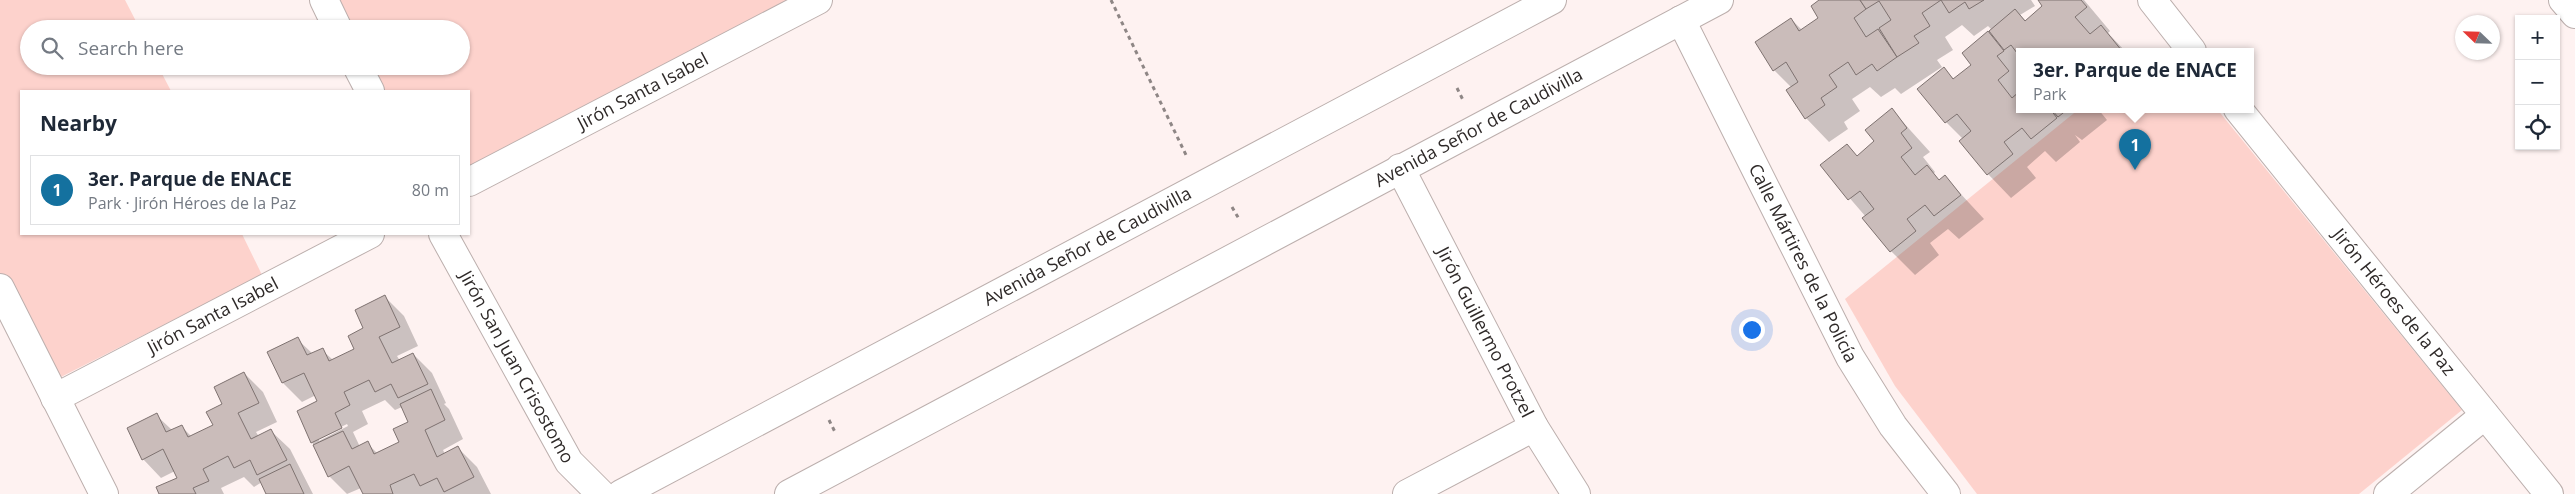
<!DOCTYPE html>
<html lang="en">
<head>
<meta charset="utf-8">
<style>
	body { margin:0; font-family:"Open Sans",sans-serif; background:#f6f6f7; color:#1f2937 }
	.controls { position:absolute; right:15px; top:15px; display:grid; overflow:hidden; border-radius:0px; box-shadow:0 1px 4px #0004 }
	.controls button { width:45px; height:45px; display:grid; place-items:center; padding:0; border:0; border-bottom:1px solid #e0e1e3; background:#fff; color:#1f2937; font:25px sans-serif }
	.compass { position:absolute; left:2455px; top:15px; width:45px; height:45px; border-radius:50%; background:#fff; box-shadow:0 1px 4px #0004; rotate:293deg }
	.you { position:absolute; left:1751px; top:329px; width:18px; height:18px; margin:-12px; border:4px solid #fff; border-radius:50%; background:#1a73e8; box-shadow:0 0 0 8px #1a73e833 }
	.badge { display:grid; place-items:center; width:32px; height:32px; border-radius:50%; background:#14719f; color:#fff; font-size:16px; font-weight:700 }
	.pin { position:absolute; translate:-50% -41px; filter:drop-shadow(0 1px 2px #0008) }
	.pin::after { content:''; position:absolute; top:26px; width:18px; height:15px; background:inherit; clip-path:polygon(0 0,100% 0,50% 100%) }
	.popup { position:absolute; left:2016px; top:48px; width:238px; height:65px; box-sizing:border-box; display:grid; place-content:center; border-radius:0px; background:#fff; filter:drop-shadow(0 1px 4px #0005); font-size:16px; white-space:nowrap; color:#747a83 }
	.popup b { font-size:19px; color:#1f2937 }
	.popup::after { content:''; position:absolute; left:50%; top:100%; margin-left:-10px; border:10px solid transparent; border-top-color:#fff }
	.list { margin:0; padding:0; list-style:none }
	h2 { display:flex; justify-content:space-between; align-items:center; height:65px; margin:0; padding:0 20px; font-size:21px }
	h2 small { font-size:16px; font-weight:400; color:#747a83 }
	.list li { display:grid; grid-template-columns:32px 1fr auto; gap:15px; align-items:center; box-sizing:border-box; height:70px; margin:0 10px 10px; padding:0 10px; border:1px solid #e0e1e3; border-radius:0px }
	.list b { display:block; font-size:19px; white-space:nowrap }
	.list p { margin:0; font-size:16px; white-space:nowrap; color:#747a83 }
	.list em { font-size:16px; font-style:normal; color:#747a83 }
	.icon { flex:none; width:28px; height:28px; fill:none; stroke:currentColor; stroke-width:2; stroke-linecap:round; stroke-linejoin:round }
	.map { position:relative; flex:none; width:2575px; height:494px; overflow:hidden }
	.search { position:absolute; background:#fff; box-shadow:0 1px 4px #0004; left:20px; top:20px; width:450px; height:55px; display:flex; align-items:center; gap:12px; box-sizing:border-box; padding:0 18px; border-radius:28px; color:#747a83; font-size:19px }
	.panel { position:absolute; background:#fff; box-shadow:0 1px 4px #0004; left:20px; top:90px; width:450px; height:145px; border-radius:0px }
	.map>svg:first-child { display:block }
	.green { fill:#fdd2cc }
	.shadow { fill:#0003; fill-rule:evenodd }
	.building { fill:#cabcba; stroke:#7e7270 }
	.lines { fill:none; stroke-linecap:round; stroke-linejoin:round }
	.minor-casing { stroke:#bcafad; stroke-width:30 }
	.secondary-casing { stroke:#bcafad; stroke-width:30 }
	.path { stroke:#8e8685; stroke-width:3; stroke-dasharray:4 4; stroke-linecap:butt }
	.minor { stroke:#fff; stroke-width:28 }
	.secondary { stroke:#fff; stroke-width:28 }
	.labels { text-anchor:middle; stroke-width:4; stroke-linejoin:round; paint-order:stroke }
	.street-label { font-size:18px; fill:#2f2a29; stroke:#fff }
</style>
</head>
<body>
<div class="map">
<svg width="2575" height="494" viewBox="0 0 2575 494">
	<rect width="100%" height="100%" fill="#fef2f1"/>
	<!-- green -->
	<g class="green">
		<polygon points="0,0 125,0 140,29 29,29 29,66 158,66 171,91 21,91 21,234 242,234 262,275 53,381 0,274"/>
		<polygon points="337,0 787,0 469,166 469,91 381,91 369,66 461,66 461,29 351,29"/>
		<polygon points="2079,109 2217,109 2462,410 2359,494 1977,494 1895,386 1845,299"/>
	</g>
	<!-- shadow -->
	<g class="shadow">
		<polygon points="1821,0 2031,0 2035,6 2020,15 2026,21 2044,6 2039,0 2084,0 2110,31 2108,33 2125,51 2020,51 2020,109 2098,109 2107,120 2082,140 2075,135 2080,142 2056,162 2045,151 2027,167 2036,178 2011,198 1988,174 1963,139 1946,122 1944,69 1954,79 1973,65 1963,53 1992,30 1988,26 1974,36 1962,25 1945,37 1953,50 1937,60 1942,67 1901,94 1895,88 1881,97 1870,87 1852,99 1860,111 1844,122 1848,129 1829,142 1806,118 1792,88 1774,70 1757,43 1791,19 1802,30 1820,18"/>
		<polygon points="1892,110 1930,152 1923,157 1935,172 1933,174 1940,181 1945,177 1984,219 1959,239 1948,229 1930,243 1939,255 1915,275 1891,251 1864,218 1866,217 1822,166 1847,146 1858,157 1876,142"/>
		<path d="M385,297L404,316L418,346L397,356L400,361L413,354L432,373L446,403L444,404L449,409L463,439L443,450L445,454L458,448L477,467L491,494H364L361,488L347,494L329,476L312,442L319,402L316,395L302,402L283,383L269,352L297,339L313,354L322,350L333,360L356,349L365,329ZM385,400L395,410L402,407L410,422L400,443L378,454L367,443L360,447L353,432L368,424L362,411ZM347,424L348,426L319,441V438Z"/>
		<polygon points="244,373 263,392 277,422 256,432 259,437 271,431 290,449 313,494 268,494 262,482 254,487 244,477 221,488 224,494 160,494 178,478 175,471 161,478 143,459 156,415 172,430 181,426 192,437 215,426 224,405"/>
	</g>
	<!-- building -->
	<g class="building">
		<polygon points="1819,0 1860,0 1866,9 1854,18 1866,37 1878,29 1897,57 1877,71 1872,64 1856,75 1848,62 1829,75 1837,87 1821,98 1825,105 1805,119 1786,90 1798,82 1786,62 1773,71 1755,42 1791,18 1799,31 1818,18 1811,6"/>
		<polygon points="1860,0 1984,0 1969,9 1965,2 1949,13 1941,0 1922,13 1930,26 1914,36 1919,43 1897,57 1879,28 1891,20 1879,1 1866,9"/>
		<polygon points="2038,0 2081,0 2087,7 2075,17 2090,34 2101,25 2122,51 2020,51 2020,57 2011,45 2004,50 1989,31 2015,9 2025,21 2042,6"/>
		<polygon points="1988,31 2004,51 1997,56 2009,71 1998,80 2012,98 2020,91 2020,109 2050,109 2057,118 2031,139 2022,128 2004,142 2013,154 1987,175 1959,141 1971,131 1957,114 1945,123 1917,89 1944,67 1953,79 1971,65 1962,53"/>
		<polygon points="1892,108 1907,128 1901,133 1912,148 1901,157 1915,175 1927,165 1939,180 1945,175 1961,195 1934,216 1925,205 1907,219 1916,231 1890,252 1862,218 1874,209 1860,191 1848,200 1820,165 1847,144 1857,156 1874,141 1865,130"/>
		<polygon points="2051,109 2068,109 2058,117"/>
		<polygon points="385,295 400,327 379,337 392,363 413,353 428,384 398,398 391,384 375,392 369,380 344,392 350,405 335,413 342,428 311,443 297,411 317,401 304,373 282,383 267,352 298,337 307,355 323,348 329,361 354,349 348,336 363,328 355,310"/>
		<polygon points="244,372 259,403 238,413 251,439 271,429 287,460 257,475 250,460 234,468 228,456 203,469 209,481 193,488 196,494 159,494 156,487 177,478 163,449 142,460 127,428 157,413 166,432 182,425 188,437 213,425 206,412 222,404 214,387"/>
		<polygon points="431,389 445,420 425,430 437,457 458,446 474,477 444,492 437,478 420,486 414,474 390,485 393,494 363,494 349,466 328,477 313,445 343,431 352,449 368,441 374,454 399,442 393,429 408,422 400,404"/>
		<polygon points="290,464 304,494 266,494 259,479"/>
	</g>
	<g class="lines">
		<defs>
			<g id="minor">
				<polyline points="324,0 338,29"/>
				<polyline points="2152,0 2192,51"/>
				<path id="s1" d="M1681,20L1850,357L1893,426L1946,494"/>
				<polyline points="357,66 370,91"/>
				<path id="s2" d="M2238,109L2549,494"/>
				<path id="s3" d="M1400,168L1534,427L1576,494"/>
				<path id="s4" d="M469,182L818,0"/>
				<path id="s5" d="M443,234L569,462L601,494"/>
				<polyline points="0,288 104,494"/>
				<path id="s6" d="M55,398L370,234"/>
				<polyline points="1407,494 1534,427"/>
				<polyline points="2388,494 2485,415"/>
			</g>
			<g id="secondary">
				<polyline points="2563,0 2575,14"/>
				<path id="s7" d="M621,494L1552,0"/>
				<path id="s8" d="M789,494L1719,0"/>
			</g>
		</defs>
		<!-- minor casing -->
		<use href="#minor" class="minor-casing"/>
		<!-- secondary casing -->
		<use href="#secondary" class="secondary-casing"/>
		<!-- path -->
		<g class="path">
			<polyline points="1111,0 1187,157"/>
			<polyline points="1457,88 1463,100"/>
			<polyline points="1232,207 1239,219"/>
			<polyline points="829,420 835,432"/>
		</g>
		<!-- minor -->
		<use href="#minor" class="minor"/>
		<!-- secondary -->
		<use href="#secondary" class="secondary"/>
	</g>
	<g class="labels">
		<!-- street labels -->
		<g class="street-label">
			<text dy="6" stroke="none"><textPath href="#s4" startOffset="196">Jirón Santa Isabel</textPath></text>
			<text dy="6" stroke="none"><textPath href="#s8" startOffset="781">Avenida Señor de Caudivilla</textPath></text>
			<text dy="6" stroke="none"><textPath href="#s7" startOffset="528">Avenida Señor de Caudivilla</textPath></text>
			<text dy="6" stroke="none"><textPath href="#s1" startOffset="272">Calle Mártires de la Policía</textPath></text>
			<text dy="6" stroke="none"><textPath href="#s2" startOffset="248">Jirón Héroes de la Paz</textPath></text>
			<text dy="6" stroke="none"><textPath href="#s6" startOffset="178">Jirón Santa Isabel</textPath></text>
			<text dy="6" stroke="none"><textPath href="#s3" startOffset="185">Jirón Guillermo Protzel</textPath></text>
			<text dy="6" stroke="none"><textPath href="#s5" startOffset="152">Jirón San Juan Crisostomo</textPath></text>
		</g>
	</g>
</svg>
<div class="controls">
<button>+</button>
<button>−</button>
<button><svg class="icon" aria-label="locate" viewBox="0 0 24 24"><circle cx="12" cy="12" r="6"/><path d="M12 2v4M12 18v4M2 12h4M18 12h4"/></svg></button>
</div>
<svg class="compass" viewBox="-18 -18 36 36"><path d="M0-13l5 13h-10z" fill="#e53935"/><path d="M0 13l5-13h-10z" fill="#747a83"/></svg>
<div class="you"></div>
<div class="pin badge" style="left:2135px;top:170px">1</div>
<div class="popup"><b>3er. Parque de ENACE</b>Park</div>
<div class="search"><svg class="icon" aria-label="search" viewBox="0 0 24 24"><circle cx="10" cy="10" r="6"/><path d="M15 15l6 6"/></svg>Search here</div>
<section class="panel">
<h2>Nearby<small></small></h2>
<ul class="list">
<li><span class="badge">1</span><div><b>3er. Parque de ENACE</b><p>Park · Jirón Héroes de la Paz</p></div><em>80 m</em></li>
</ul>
</section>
</div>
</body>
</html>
